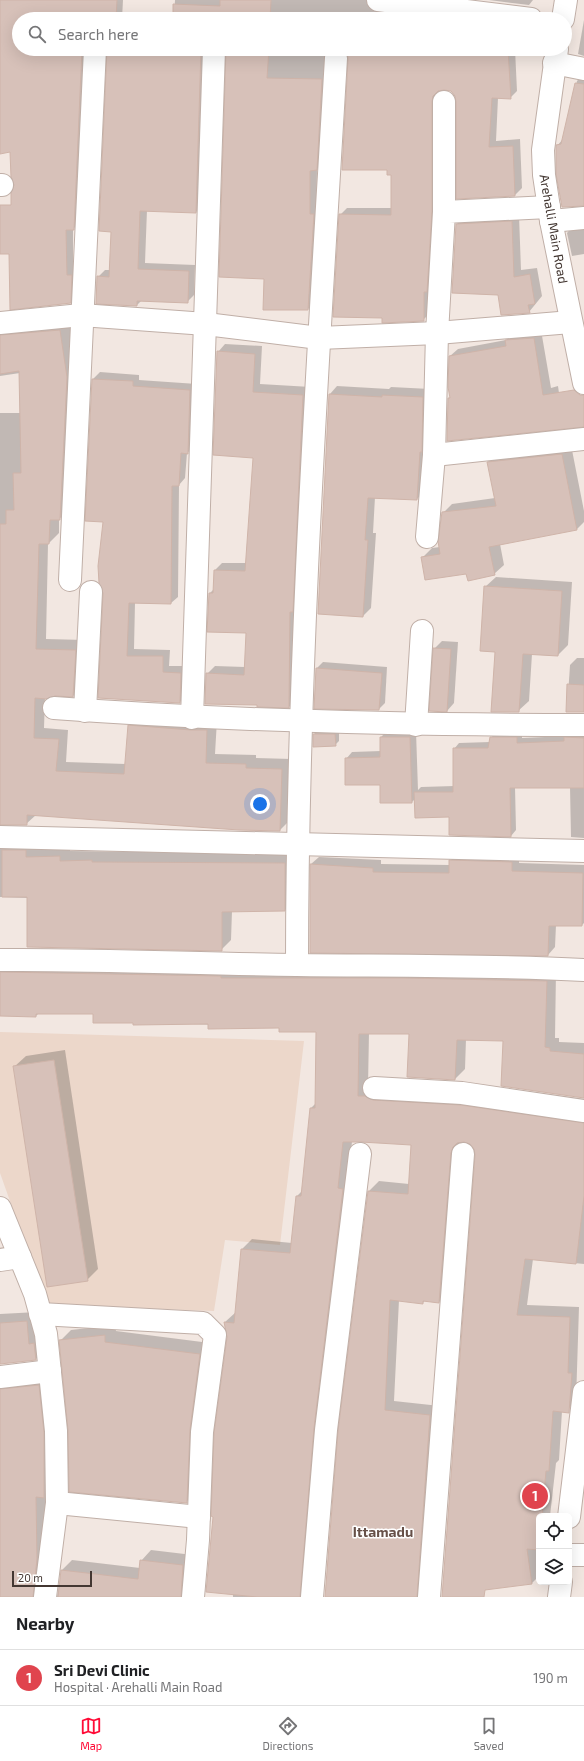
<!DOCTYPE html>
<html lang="en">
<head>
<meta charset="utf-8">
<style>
	body { margin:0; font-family:"Exo 2",sans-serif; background:#f6f6f6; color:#202124 }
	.controls { position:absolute; right:12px; bottom:12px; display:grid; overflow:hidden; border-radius:6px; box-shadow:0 4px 16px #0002 }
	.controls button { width:36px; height:36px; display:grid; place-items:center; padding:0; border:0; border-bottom:1px solid #e0e0e0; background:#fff; color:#202124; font:20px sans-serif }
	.scale { position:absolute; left:12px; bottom:10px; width:80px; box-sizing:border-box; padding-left:4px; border:2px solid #433732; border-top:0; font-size:11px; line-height:14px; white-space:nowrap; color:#433732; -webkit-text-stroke:3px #fff; paint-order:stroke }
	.you { position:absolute; left:260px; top:804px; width:14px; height:14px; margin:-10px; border:3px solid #fff; border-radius:50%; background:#1a73e8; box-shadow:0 0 0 6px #1a73e833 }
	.badge { display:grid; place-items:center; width:26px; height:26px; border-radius:50%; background:#ff0b37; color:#fff; font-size:13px; font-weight:700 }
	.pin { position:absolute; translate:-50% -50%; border:2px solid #fff; box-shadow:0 1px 4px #0006 }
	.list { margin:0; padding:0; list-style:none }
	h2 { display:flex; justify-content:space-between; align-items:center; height:52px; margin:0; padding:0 16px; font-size:17px }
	h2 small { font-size:13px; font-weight:400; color:#757577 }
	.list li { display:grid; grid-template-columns:26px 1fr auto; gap:12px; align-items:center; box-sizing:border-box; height:56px; padding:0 16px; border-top:1px solid #e0e0e0 }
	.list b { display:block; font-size:15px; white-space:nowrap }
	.list p { margin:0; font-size:13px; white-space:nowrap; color:#757577 }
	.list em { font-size:13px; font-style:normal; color:#757577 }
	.icon { flex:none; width:22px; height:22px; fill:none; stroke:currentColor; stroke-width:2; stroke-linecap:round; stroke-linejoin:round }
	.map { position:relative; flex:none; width:584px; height:1597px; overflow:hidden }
	.search { position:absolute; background:#fff; box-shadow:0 4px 16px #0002; left:12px; right:12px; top:12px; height:44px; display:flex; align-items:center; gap:10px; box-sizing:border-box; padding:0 14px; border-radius:22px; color:#757577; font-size:15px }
	.sheet { height:108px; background:#fff }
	nav { display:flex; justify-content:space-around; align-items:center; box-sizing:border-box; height:56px; border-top:1px solid #e0e0e0; background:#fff; font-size:11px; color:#757577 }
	nav a { display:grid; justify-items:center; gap:2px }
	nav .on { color:#ff0b37 }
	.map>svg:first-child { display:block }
	.education { fill:#ecd7ca }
	.shadow { fill:#0003 }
	.building { fill:#d7c1b9; stroke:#cfb4a9 }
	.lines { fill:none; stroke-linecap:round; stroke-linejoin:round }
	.minor-casing { stroke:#c0afa7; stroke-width:24 }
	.minor { stroke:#fff; stroke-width:22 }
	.labels { text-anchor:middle; stroke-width:3; stroke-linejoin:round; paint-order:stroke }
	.street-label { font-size:13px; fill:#433732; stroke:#fff }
	.neighbourhood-label { font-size:14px; font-weight:bold; fill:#665048; stroke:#fff }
</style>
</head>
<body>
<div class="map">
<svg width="584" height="1597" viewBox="0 0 584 1597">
	<rect width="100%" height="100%" fill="#f2e7e1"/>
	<!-- education -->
	<polygon class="education" points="0,1032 304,1041 280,1245 225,1240 214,1311 47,1305 0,1173"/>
	<!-- shadow -->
	<g class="shadow">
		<polygon points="0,0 123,0 122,19 19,19 19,49 89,49 80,222 73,229 73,268 78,269 77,296 70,303 16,185 11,151 0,153"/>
		<polygon points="175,0 375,0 418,10 419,19 174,19"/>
		<polygon points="489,0 533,0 529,5"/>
		<polygon points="584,20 584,56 578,54"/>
		<polygon points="108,49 208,49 203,205 196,212 147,210 145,263 195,265 194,295 187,302 142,300 137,305 98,277 105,270 110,270 112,231"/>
		<polygon points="227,49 330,49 323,162 317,169 315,302 308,309 265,278"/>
		<polygon points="345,49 515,49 517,91 510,98 498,98 496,141 520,139 522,188 515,195 457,101 455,95 450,90 439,90 430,313 423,320 383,317 340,215 347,208 392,208 392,174 388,169 348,52"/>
		<polygon points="584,73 584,206 557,146 563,139 577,81"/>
		<polygon points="519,215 521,270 537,268 542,296 529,312 499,294 457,224 464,217"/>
		<polygon points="584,224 584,254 572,256 567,233 574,225"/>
		<polygon points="70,320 77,366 70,509 59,519 59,533 48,544 46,639 85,640 83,686 73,696 55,695 45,698 44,728 68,730 66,762 126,764 129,726 139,716 217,720 215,754 256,755 256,758 292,759 290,820 280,830 239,829 36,815 26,824 0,824 0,413 21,413 20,373 0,376 0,321"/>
		<polygon points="541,330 551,388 558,386 563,421 449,398 451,396 450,356 458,349 506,340 514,333"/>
		<polygon points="225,344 262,346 260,384 311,387 296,699 289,707 258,704 207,674 215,666 245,667 247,632 210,593 214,589 215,570 222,563 247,563 254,457 218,352"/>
		<polygon points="100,372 139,375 139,380 197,384 195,446 187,453 185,478 179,485 178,597 171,603 135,603 134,649 170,650 169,666 187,666 186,695 180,702 99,698 104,592 104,521 93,379"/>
		<polygon points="337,386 389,389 391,387 430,389 425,491 417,499 375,497 373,533 376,533 371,608 363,616 330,394"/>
		<polygon points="572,450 584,511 584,522 577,529 500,544 504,565 494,574 467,573 423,557 432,548 440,547 443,513 452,504 495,498 488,462 498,453"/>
		<polygon points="496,577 572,582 568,645 558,655 532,654 529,701 518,711 496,651 485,587"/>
		<polygon points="442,641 458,642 454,703 447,711 434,649"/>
		<polygon points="577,658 584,658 584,711 567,711 570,665"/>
		<polygon points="323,662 387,667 385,703 379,709 317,668"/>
		<polygon points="318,730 339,731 339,741 335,745 314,734"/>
		<polygon points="387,731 416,731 418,790 421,787 454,786 454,749 459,743 490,742 491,738 496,732 522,732 522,738 567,736 584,732 584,838 571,837 570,787 515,787 516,830 511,836 450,816 416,798 412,802 381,784 346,759 352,752 381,751 381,737"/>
		<polygon points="0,834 70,847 70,851 295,854 295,900 285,910 232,911 231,940 221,950 28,898 0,897"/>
		<polygon points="458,853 519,854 519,863 584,865 584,923 582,925 556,925 555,947 548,955 311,864 319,857 381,860 381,864 450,865 450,861"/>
		<polygon points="0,958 556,971 555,1038 559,1038 559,1042 584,1043 584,1097 504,1040 466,1039 465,1069 455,1079 410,1033 369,1033 368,1086 584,1112 584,1264 533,1259 527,1305 579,1307 576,1401 566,1411 562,1411 559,1460 556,1463 550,1516 539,1516 539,1576 532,1583 443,1595 476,1155 475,1148 470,1143 464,1141 460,1142 449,1292 439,1302 425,1300 423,1303 399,1300 394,1401 440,1406 427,1588 418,1597 326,1597 369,1191 379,1181 409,1184 412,1144 352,1141 314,1597 233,1597 228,1337 225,1322 236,1312 242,1249 252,1239 292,1243 297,1196 303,1190 311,1108 316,1103 317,1031 280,1027 134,1022 94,1013 39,1013 36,1016 0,1015"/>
		<polygon points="65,1050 98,1269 87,1280 14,1067 26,1056"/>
		<polygon points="37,1312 46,1349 36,1359 0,1363 0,1314"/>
		<polygon points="115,1325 116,1331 210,1343 197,1491 186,1502 69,1430 60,1341 71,1330"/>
		<rect x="0" y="1375" width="48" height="222"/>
		<polygon points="151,1550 193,1555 196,1597 57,1597 62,1570 72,1560 140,1568 141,1561"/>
	</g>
	<!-- building -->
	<g class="building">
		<polygon points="0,0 117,0 116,19 19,19 19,49 82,49 74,230 66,230 67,275 72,275 71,303 10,310 9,254 0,254 0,205 11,205 11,193 14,185 11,177 10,152 0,154"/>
		<polygon points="220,0 271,0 270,19 173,19 173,4 220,6"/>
		<polygon points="107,49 201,49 196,213 140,211 138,269 189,271 188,303 137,301 137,306 96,304 97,276 109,277 111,232 99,231"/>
		<polygon points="226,49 269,49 267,78 322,79 317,170 310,171 310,214 314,214 308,310 263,310 264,279 219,277"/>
		<polygon points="347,49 508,49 511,99 492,98 489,147 513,146 515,196 456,199 456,102 455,96 451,91 444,90 438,91 433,96 432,102 432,212 427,292 424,292 424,321 382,323 382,318 333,317 339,214 391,215 391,175 387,175 387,170 342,170 348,59"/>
		<polygon points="575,83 584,84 584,206 562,207 556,174 556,145 561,144"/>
		<polygon points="512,221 514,277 530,274 535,304 528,305 530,313 501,315 498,295 452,293 456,224"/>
		<polygon points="60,330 67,377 60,520 50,520 49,544 39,544 36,649 76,650 73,697 55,696 46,699 35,698 34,738 59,739 56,771 124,774 128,725 191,730 207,730 206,763 246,764 246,768 282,769 280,831 239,830 27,815 27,825 0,825 0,524 6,524 6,510 14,510 13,473 21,473 19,371 0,374 0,335"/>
		<polygon points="534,338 543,395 574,390 580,395 584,395 584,427 447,441 448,398 450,398 448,387 449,356 506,346 505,340"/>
		<polygon points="217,351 255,354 253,392 303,395 293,612 290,612 289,708 257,707 257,705 205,704 206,673 244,675 246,633 207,632 209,593 213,593 214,570 245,571 253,458 213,455"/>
		<polygon points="92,379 133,381 133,386 190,390 188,454 181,453 179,486 172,486 171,604 129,603 127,656 163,656 163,672 181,673 180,703 98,698 103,593 99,583 98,566 103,522 85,521"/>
		<polygon points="329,394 382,397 382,395 423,397 422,452 420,452 417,500 368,498 365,540 368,540 363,617 318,614"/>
		<polygon points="562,454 577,530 489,547 495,575 468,581 466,574 425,580 421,557 440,554 438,541 442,512 496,506 487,462"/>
		<polygon points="484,586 562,591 558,656 523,654 519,712 491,712 495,652 480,651"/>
		<polygon points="433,648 451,649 447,712 429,711"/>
		<polygon points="316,668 382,673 379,710 314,709"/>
		<polygon points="567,684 584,685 584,712 566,712"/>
		<polygon points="313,734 335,734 336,746 313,747"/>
		<polygon points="380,737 410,737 412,803 380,803 380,785 345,785 345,758 380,757"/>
		<polygon points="490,737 517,737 517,743 564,741 564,737 584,738 584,788 510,788 511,837 449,835 449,817 415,818 414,792 453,792 453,748 488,748"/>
		<polygon points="2,850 26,850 26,857 60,856 60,861 92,860 92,862 285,863 285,911 222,912 222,951 27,947 27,897 2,897"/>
		<polygon points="449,860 512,862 512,871 583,873 582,926 549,926 548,956 310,953 310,864 373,868 373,872 449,873"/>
		<polygon points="0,972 221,976 221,978 404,978 547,981 545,1047 550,1048 550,1051 584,1054 584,1098 501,1086 503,1041 457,1040 455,1080 407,1077 409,1034 359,1034 358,1096 365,1096 373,1100 461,1105 584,1123 584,1196 576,1264 525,1259 517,1315 570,1317 568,1373 572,1373 569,1413 553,1411 549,1471 546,1471 542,1516 539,1516 539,1550 527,1549 532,1584 485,1590 484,1597 442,1597 475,1155 474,1149 470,1144 464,1142 457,1143 453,1147 451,1153 439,1303 423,1301 423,1304 390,1300 385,1410 430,1415 417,1597 325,1597 338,1431 368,1191 408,1194 411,1145 361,1142 343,1142 338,1188 343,1189 314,1428 300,1597 257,1597 206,1592 213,1517 211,1516 214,1433 227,1337 224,1322 234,1323 241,1249 290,1253 296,1196 301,1196 310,1108 315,1108 316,1032 279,1032 279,1028 208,1029 208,1024 133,1025 133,1023 93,1023 93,1014 36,1014 36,1017 0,1016"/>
		<polygon points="54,1060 88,1281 47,1287 13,1066"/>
		<polygon points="27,1321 29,1344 34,1343 36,1360 0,1364 0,1323"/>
		<polygon points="105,1335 105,1342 200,1354 190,1430 187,1503 69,1492 68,1430 59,1340"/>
		<polygon points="39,1385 44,1432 44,1498 36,1497 37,1559 33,1597 0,1597 0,1389"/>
		<polygon points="140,1560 183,1565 181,1597 58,1597 61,1570 138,1579"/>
	</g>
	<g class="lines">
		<defs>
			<g id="minor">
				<polyline points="378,0 531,19"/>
				<polyline points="563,19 566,0"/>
				<polyline points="557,49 543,150 544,175 551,221 584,383"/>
				<polyline points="554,63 584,69"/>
				<polyline points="0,185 2,185"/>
				<polyline points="444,212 444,102"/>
				<polyline points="551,221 584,218"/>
				<polyline points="0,323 81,315 206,324 319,338 437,333 571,322"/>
				<polyline points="434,455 584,439"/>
				<polyline points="427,537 434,455 437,333 444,212 549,207"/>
				<polyline points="70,580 95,49"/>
				<path d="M54,708C230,721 407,725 584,725"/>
				<polyline points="85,711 91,592"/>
				<polyline points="192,718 214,49"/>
				<polyline points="416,725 422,631"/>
				<polyline points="0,837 584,851"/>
				<path d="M0,960C99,959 198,964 297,965C392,966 488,965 584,970"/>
				<path d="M297,965C297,663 318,360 336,58"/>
				<polyline points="374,1088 462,1093 584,1111"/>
				<polyline points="0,1208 35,1294 46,1334 56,1431 57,1503 45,1597"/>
				<polyline points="0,1260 20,1257"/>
				<polyline points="40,1314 203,1323 215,1335 202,1432 198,1540 193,1597"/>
				<polyline points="0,1377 50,1371"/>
				<polyline points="57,1503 199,1517"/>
				<polyline points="569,1517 584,1392"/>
				<polyline points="569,1555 584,1555"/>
				<polyline points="312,1597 326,1430 360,1154"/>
				<polyline points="429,1597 463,1154"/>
				<polyline points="559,1597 561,1582"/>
			</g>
		</defs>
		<!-- minor casing -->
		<use href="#minor" class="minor-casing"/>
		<!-- minor -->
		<use href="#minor" class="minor"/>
	</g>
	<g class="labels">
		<!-- street labels -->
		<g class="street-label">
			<text transform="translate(554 229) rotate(80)" y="5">Arehalli Main Road</text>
		</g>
		<!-- neighbourhood labels -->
		<g class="neighbourhood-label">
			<text x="383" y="1537">Ittamadu</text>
		</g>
	</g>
</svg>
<div class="controls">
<button><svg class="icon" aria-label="locate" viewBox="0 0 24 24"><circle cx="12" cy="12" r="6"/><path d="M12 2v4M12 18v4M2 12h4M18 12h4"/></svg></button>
<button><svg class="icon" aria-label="layers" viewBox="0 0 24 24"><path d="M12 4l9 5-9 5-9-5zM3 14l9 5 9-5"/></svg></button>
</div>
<div class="scale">20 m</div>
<div class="you"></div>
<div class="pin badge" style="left:535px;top:1496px;background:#e0444e">1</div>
<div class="search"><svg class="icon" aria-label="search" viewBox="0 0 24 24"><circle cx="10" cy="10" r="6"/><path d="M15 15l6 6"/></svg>Search here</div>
</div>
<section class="sheet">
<h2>Nearby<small></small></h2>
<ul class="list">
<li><span class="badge" style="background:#e0444e">1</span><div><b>Sri Devi Clinic</b><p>Hospital · Arehalli Main Road</p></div><em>190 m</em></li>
</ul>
</section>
<nav>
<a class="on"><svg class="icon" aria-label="map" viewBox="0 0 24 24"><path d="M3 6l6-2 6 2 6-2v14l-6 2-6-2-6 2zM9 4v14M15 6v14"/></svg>Map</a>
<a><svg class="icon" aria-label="directions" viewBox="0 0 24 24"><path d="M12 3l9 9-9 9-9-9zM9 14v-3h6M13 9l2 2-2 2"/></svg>Directions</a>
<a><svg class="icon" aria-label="saved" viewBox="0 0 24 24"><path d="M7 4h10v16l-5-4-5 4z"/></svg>Saved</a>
</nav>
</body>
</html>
